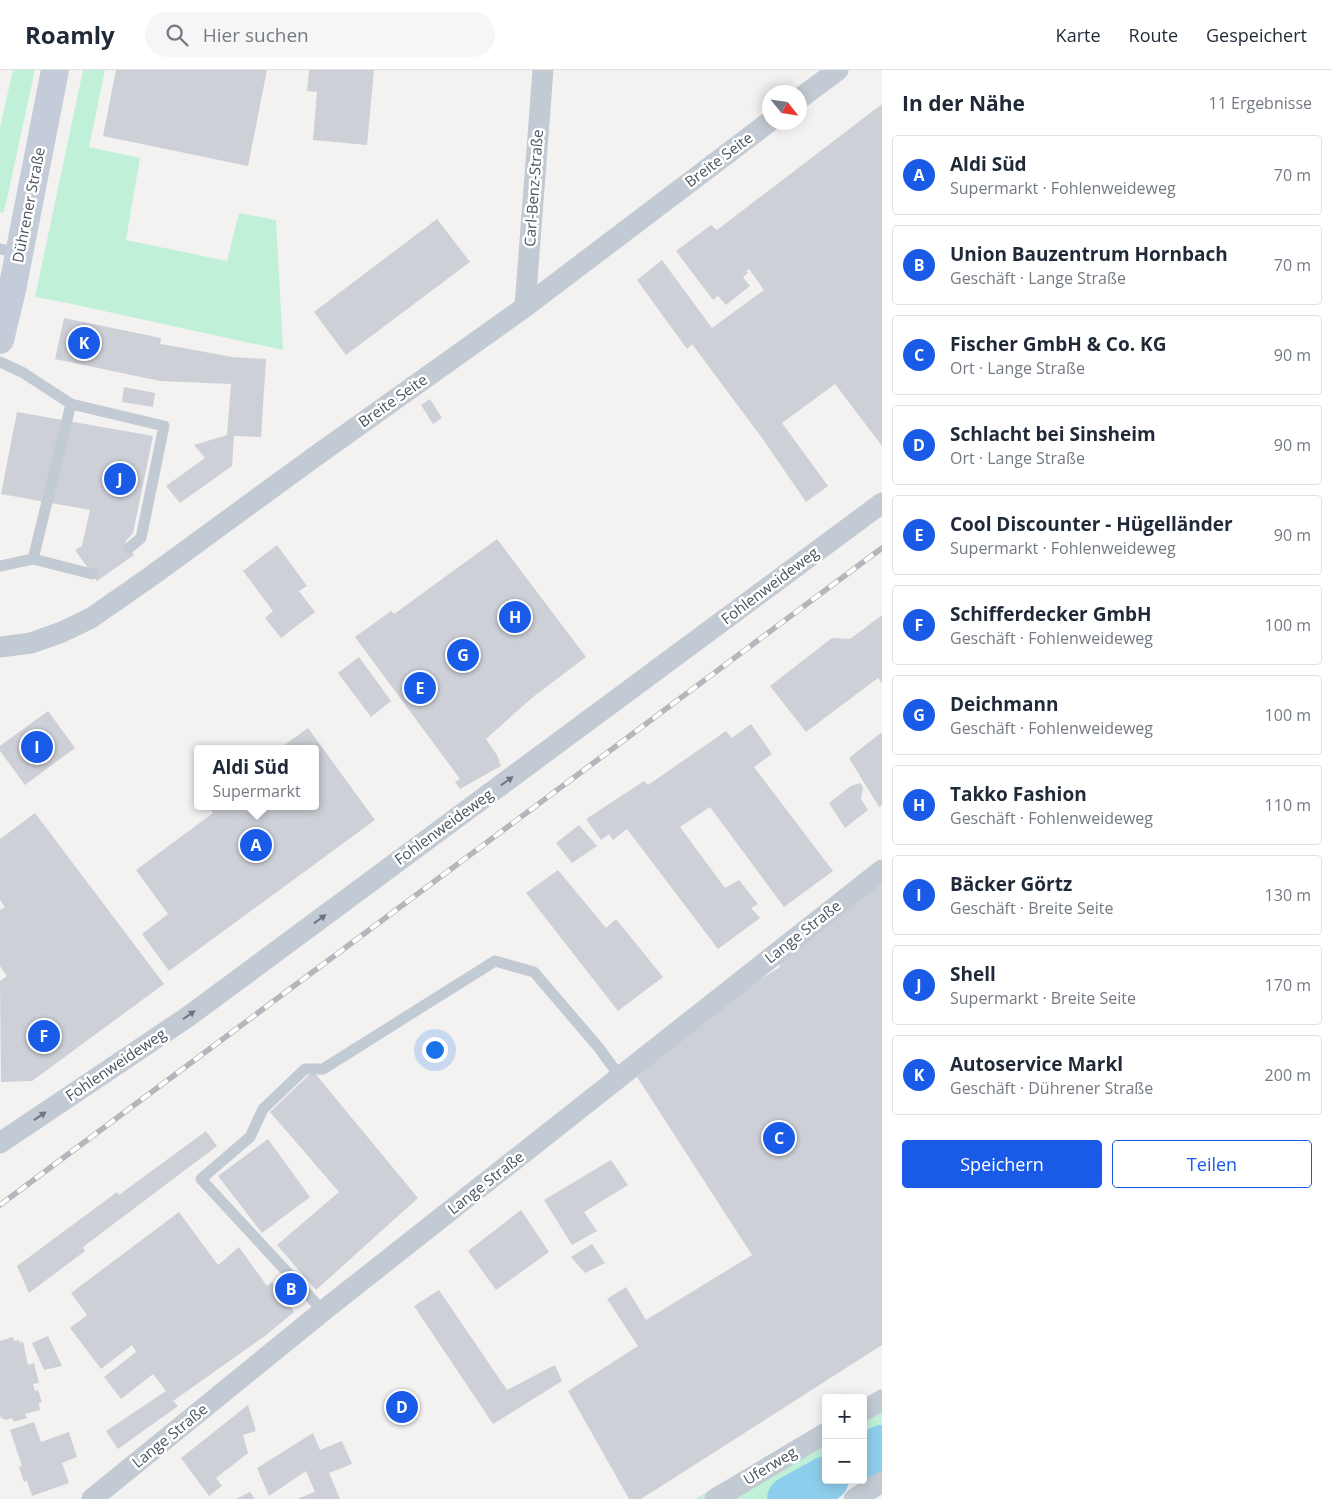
<!DOCTYPE html>
<html lang="de">
<head>
<meta charset="utf-8">
<style>
	body { margin:0; font-family:"Open Sans",sans-serif; background:#f6f6f7; color:#1f2937 }
	.controls { position:absolute; right:15px; bottom:15px; display:grid; overflow:hidden; border-radius:5px; box-shadow:0 2px 12px #0003 }
	.controls button { width:45px; height:45px; display:grid; place-items:center; padding:0; border:0; border-bottom:1px solid #e0e1e3; background:#fff; color:#1f2937; font:25px sans-serif }
	.compass { position:absolute; left:762px; top:15px; width:45px; height:45px; border-radius:50%; background:#fff; box-shadow:0 2px 12px #0003; rotate:120deg }
	.you { position:absolute; left:434px; top:979px; width:18px; height:18px; margin:-12px; border:4px solid #fff; border-radius:50%; background:#1a73e8; box-shadow:0 0 0 8px #1a73e833 }
	.badge { display:grid; place-items:center; width:32px; height:32px; border-radius:50%; background:#195be6; color:#fff; font-size:16px; font-weight:700 }
	.pin { position:absolute; translate:-50% -50%; border:2px solid #fff; box-shadow:0 1px 5px #0006 }
	.popup { position:absolute; left:194px; top:675px; width:125px; height:65px; box-sizing:border-box; display:grid; place-content:center; border-radius:5px; background:#fff; filter:drop-shadow(0 1px 4px #0005); font-size:16px; white-space:nowrap; color:#747a83 }
	.popup b { font-size:19px; color:#1f2937 }
	.popup::after { content:''; position:absolute; left:50%; top:100%; margin-left:-10px; border:10px solid transparent; border-top-color:#fff }
	.list { margin:0; padding:0; list-style:none }
	h2 { display:flex; justify-content:space-between; align-items:center; height:65px; margin:0; padding:0 20px; font-size:21px }
	h2 small { font-size:16px; font-weight:400; color:#747a83 }
	.list li { display:grid; grid-template-columns:32px 1fr auto; gap:15px; align-items:center; box-sizing:border-box; height:80px; margin:0 10px 10px; padding:0 10px; border:1px solid #e0e1e3; border-radius:5px }
	.list b { display:block; font-size:19px; white-space:nowrap }
	.list p { margin:0; font-size:16px; white-space:nowrap; color:#747a83 }
	.list em { font-size:16px; font-style:normal; color:#747a83 }
	.actions { display:flex; gap:10px; padding:15px 20px }
	.actions a { flex:1; padding:11px 0; border:1px solid #195be6; border-radius:5px; text-align:center; font-size:18px; color:#195be6 }
	.actions .main { background:#195be6; color:#fff }
	.icon { flex:none; width:28px; height:28px; fill:none; stroke:currentColor; stroke-width:2; stroke-linecap:round; stroke-linejoin:round }
	.map { position:relative; flex:none; width:882px; height:1429px; overflow:hidden }
	header { display:flex; align-items:center; gap:30px; box-sizing:border-box; height:70px; padding:0 25px; background:#fff; border-bottom:1px solid #e0e1e3 }
	header strong { font-size:24px }
	nav { display:flex; gap:28px; margin-inline-start:auto; font-size:18px }
	.search { width:350px; height:45px; background:#f6f6f7; display:flex; align-items:center; gap:12px; box-sizing:border-box; padding:0 18px; border-radius:28px; color:#747a83; font-size:19px }
	main { display:flex }
	aside { flex:1; background:#fff }
	.map>svg:first-child { display:block }
	.green { fill:#c1f0d9 }
	.lines { fill:none; stroke-linecap:round; stroke-linejoin:round }
	.river { stroke:#8eceed; stroke-width:46 }
	.building { fill:#cdd0d7 }
	.lane { stroke:#c2cad3; stroke-width:11 }
	.street { stroke:#c2cad3; stroke-width:21 }
	.secondary { stroke:#c4ccda; stroke-width:28 }
	.rail-casing { stroke:#b4b6bc; stroke-width:5.5 }
	.rail { stroke:#fff; stroke-width:4; stroke-dasharray:11; stroke-linecap:butt }
	.oneway { fill:#6d7682 }
	.labels { text-anchor:middle; stroke-width:5; stroke-linejoin:round; paint-order:stroke }
	.street-label { font-size:15px; fill:#49525f; stroke:#fff }
</style>
</head>
<body>
<header>
<strong>Roamly</strong>
<div class="search"><svg class="icon" aria-label="search" viewBox="0 0 24 24"><circle cx="10" cy="10" r="6"/><path d="M15 15l6 6"/></svg>Hier suchen</div>
<nav><a>Karte</a><a>Route</a><a>Gespeichert</a></nav>
</header>
<main>
<div class="map">
<svg width="882" height="1429" viewBox="0 0 882 1429">
	<rect width="100%" height="100%" fill="#f4f2f1"/>
	<!-- green -->
	<g class="green">
		<polygon points="13,0 35,0 4,142 0,143 0,57"/>
		<polygon points="83,0 105,0 89,77 140,88 126,170 227,191 239,143 276,150 283,280 67,233 35,227"/>
		<polygon points="882,1320 882,1395 863,1405 863,1331"/>
		<polygon points="826,1353 826,1410 855,1410 823,1429 695,1429"/>
	</g>
	<g class="lines">
		<!-- river -->
		<g class="river">
			<polyline points="863,1388 882,1378"/>
			<polyline points="790,1429 826,1409"/>
		</g>
	</g>
	<!-- building -->
	<g class="building">
		<polygon points="116,0 267,0 248,96 103,66"/>
		<polygon points="309,0 374,0 367,75 313,70 317,22 307,21"/>
		<polygon points="882,34 882,376 835,314 782,353 828,416 806,432 762,368 692,274 687,279 637,210 662,190 712,258 764,220 749,199 746,201 748,203 743,207 750,216 726,235 718,226 713,230 676,181 711,155 717,160"/>
		<polygon points="437,149 470,192 346,285 314,242"/>
		<polygon points="64,248 161,268 160,274 167,275 232,287 266,289 261,367 234,366 232,396 180,433 166,416 205,388 194,375 227,365 231,314 160,311 55,289"/>
		<polygon points="124,317 155,323 153,337 122,332"/>
		<polygon points="430,329 442,348 433,354 421,335"/>
		<polygon points="17,342 153,366 133,463 125,472 134,485 97,511 75,480 82,476 90,440 1,424"/>
		<polygon points="497,469 586,587 533,627 486,669 497,685 501,696 460,719 455,712 460,709 355,567 391,541 394,544"/>
		<polygon points="277,475 307,516 299,521 315,542 281,568 265,548 273,541 243,501"/>
		<polygon points="882,545 882,613 878,608 806,662 770,616 832,568 850,569"/>
		<polygon points="359,587 391,631 371,647 338,603"/>
		<polygon points="48,641 75,678 25,715 0,681 0,676"/>
		<polygon points="751,654 772,684 754,697 833,801 784,837 710,737 680,757 725,818 739,810 758,834 751,838 760,848 718,879 627,759 613,770 609,764 601,770 586,749 644,711 648,715 726,661 732,668"/>
		<polygon points="308,658 375,750 169,901 142,864 168,844 136,800 213,743 208,736 315,736 315,679 279,679"/>
		<polygon points="882,662 882,735 879,737 849,688"/>
		<polygon points="860,713 863,717 861,729 868,740 845,758 829,733 851,716"/>
		<polygon points="35,743 164,914 32,1011 1,1012 0,911 7,906 0,896 0,840 5,837 0,830 0,769"/>
		<polygon points="579,755 597,776 572,793 556,773"/>
		<polygon points="558,800 606,858 616,849 663,907 618,941 526,823"/>
		<polygon points="882,808 882,1275 641,1429 629,1429 568,1321 638,1276 607,1229 626,1217 646,1250 752,1185 637,1007 717,936 780,897 777,889"/>
		<polygon points="313,1001 418,1128 316,1220 277,1175 339,1122 270,1042"/>
		<polygon points="206,1061 217,1076 83,1177 85,1181 29,1223 17,1196 117,1122 119,1125"/>
		<polygon points="268,1069 310,1127 262,1163 218,1106"/>
		<polygon points="611,1090 628,1115 584,1142 597,1161 572,1175 544,1130"/>
		<polygon points="521,1140 549,1182 496,1220 468,1181"/>
		<polygon points="179,1142 218,1195 239,1177 267,1216 272,1212 294,1242 265,1266 173,1331 178,1336 118,1379 106,1361 166,1321 153,1304 121,1329 104,1307 136,1282 132,1275 101,1299 70,1258 87,1245 71,1223"/>
		<polygon points="592,1174 605,1193 585,1203 571,1187"/>
		<polygon points="439,1220 507,1320 555,1295 562,1311 493,1354 414,1236"/>
		<polygon points="48,1266 62,1296 44,1300 32,1273"/>
		<polygon points="13,1267 14,1271 19,1270 20,1273 23,1272 28,1295 34,1293 39,1313 33,1314 35,1321 38,1320 42,1332 39,1333 40,1340 25,1344 27,1348 14,1352 12,1348 6,1350 1,1348 0,1344 0,1271"/>
		<polygon points="248,1335 256,1361 243,1365 248,1383 216,1408 222,1416 209,1426 181,1388"/>
		<polygon points="34,1352 41,1372 69,1362 77,1387 62,1393 69,1413 32,1426 27,1411 24,1412 19,1397 22,1396 10,1360"/>
		<polygon points="313,1363 320,1380 342,1371 352,1394 329,1403 340,1429 297,1429 315,1422 306,1401 269,1426 257,1398"/>
		<polygon points="250,1422 255,1429 236,1429"/>
	</g>
	<g class="lines">
		<!-- lane -->
		<g class="lane">
			<polyline points="0,179 20,183"/>
			<polyline points="0,292 22,302 71,334 33,489 0,496"/>
			<polyline points="71,334 164,356 141,468 129,478"/>
			<polyline points="33,489 92,504"/>
			<polyline points="323,1241 201,1109 250,1067 263,1039 305,999 323,999 495,891 534,902 599,978 620,1007"/>
		</g>
		<!-- street -->
		<g class="street">
			<polyline points="799,29 838,0"/>
			<polyline points="525,237 543,0"/>
			<polyline points="0,577 31,573 62,562 91,548 150,507 313,388 525,237 769,52"/>
			<polyline points="0,1073 189,946 882,433"/>
			<polyline points="863,1341 882,1330"/>
			<polyline points="92,1429 323,1241 882,800"/>
			<polyline points="715,1429 826,1363"/>
			<polyline points="854,1429 882,1412"/>
		</g>
		<!-- secondary -->
		<polyline class="secondary" points="0,270 12,220 55,0"/>
		<defs>
			<polyline id="rail" points="0,1135 882,478"/>
		</defs>
		<!-- rail casing -->
		<use href="#rail" class="rail-casing"/>
		<!-- rail -->
		<use href="#rail" class="rail"/>
	</g>
	<!-- one-way arrows -->
	<defs><path id="oneway-solid" d="M-6-.8H1V-3.2L6.5 0L1 3.2V.8H-6Z" transform="scale(1.25)"/></defs>
	<g class="oneway">
		<use href="#oneway-solid" transform="translate(507 711) rotate(-36)"/>
		<use href="#oneway-solid" transform="translate(320 849) rotate(-36)"/>
		<use href="#oneway-solid" transform="translate(189 945) rotate(-35)"/>
		<use href="#oneway-solid" transform="translate(40 1046) rotate(-34)"/>
	</g>
	<g class="labels">
		<!-- street labels -->
		<g class="street-label">
			<text transform="translate(719 90) rotate(-37)" y="5">Breite Seite</text>
			<text transform="translate(534 118) rotate(-86)" y="5">Carl-Benz-Straße</text>
			<text transform="translate(29 135) rotate(-79)" y="5">Dührener Straße</text>
			<text transform="translate(393 331) rotate(-35)" y="5">Breite Seite</text>
			<text transform="translate(770 516) rotate(-37)" y="5">Fohlenweideweg</text>
			<text transform="translate(444 757) rotate(-36)" y="5">Fohlenweideweg</text>
			<text transform="translate(803 862) rotate(-38)" y="5">Lange Straße</text>
			<text transform="translate(116 995) rotate(-34)" y="5">Fohlenweideweg</text>
			<text transform="translate(486 1113) rotate(-38)" y="5">Lange Straße</text>
			<text transform="translate(170 1366) rotate(-39)" y="5">Lange Straße</text>
			<text transform="translate(770 1396) rotate(-31)" y="5">Uferweg</text>
		</g>
	</g>
</svg>
<div class="controls">
<button>+</button>
<button>−</button>
</div>
<svg class="compass" viewBox="-18 -18 36 36"><path d="M0-13l5 13h-10z" fill="#e53935"/><path d="M0 13l5-13h-10z" fill="#747a83"/></svg>
<div class="you"></div>
<div class="pin badge" style="left:256px;top:775px">A</div>
<div class="popup"><b>Aldi Süd</b>Supermarkt</div>
<div class="pin badge" style="left:291px;top:1219px">B</div>
<div class="pin badge" style="left:779px;top:1068px">C</div>
<div class="pin badge" style="left:402px;top:1337px">D</div>
<div class="pin badge" style="left:420px;top:618px">E</div>
<div class="pin badge" style="left:44px;top:966px">F</div>
<div class="pin badge" style="left:463px;top:585px">G</div>
<div class="pin badge" style="left:515px;top:547px">H</div>
<div class="pin badge" style="left:37px;top:677px">I</div>
<div class="pin badge" style="left:120px;top:409px">J</div>
<div class="pin badge" style="left:84px;top:273px">K</div>
</div>
<aside>
<h2>In der Nähe<small>11 Ergebnisse</small></h2>
<ul class="list">
<li><span class="badge">A</span><div><b>Aldi Süd</b><p>Supermarkt · Fohlenweideweg</p></div><em>70 m</em></li>
<li><span class="badge">B</span><div><b>Union Bauzentrum Hornbach</b><p>Geschäft · Lange Straße</p></div><em>70 m</em></li>
<li><span class="badge">C</span><div><b>Fischer GmbH &amp; Co. KG</b><p>Ort · Lange Straße</p></div><em>90 m</em></li>
<li><span class="badge">D</span><div><b>Schlacht bei Sinsheim</b><p>Ort · Lange Straße</p></div><em>90 m</em></li>
<li><span class="badge">E</span><div><b>Cool Discounter - Hügelländer</b><p>Supermarkt · Fohlenweideweg</p></div><em>90 m</em></li>
<li><span class="badge">F</span><div><b>Schifferdecker GmbH</b><p>Geschäft · Fohlenweideweg</p></div><em>100 m</em></li>
<li><span class="badge">G</span><div><b>Deichmann</b><p>Geschäft · Fohlenweideweg</p></div><em>100 m</em></li>
<li><span class="badge">H</span><div><b>Takko Fashion</b><p>Geschäft · Fohlenweideweg</p></div><em>110 m</em></li>
<li><span class="badge">I</span><div><b>Bäcker Görtz</b><p>Geschäft · Breite Seite</p></div><em>130 m</em></li>
<li><span class="badge">J</span><div><b>Shell</b><p>Supermarkt · Breite Seite</p></div><em>170 m</em></li>
<li><span class="badge">K</span><div><b>Autoservice Markl</b><p>Geschäft · Dührener Straße</p></div><em>200 m</em></li>
</ul>
<div class="actions"><a class="main">Speichern</a><a>Teilen</a></div>
</aside>
</main>
</body>
</html>
